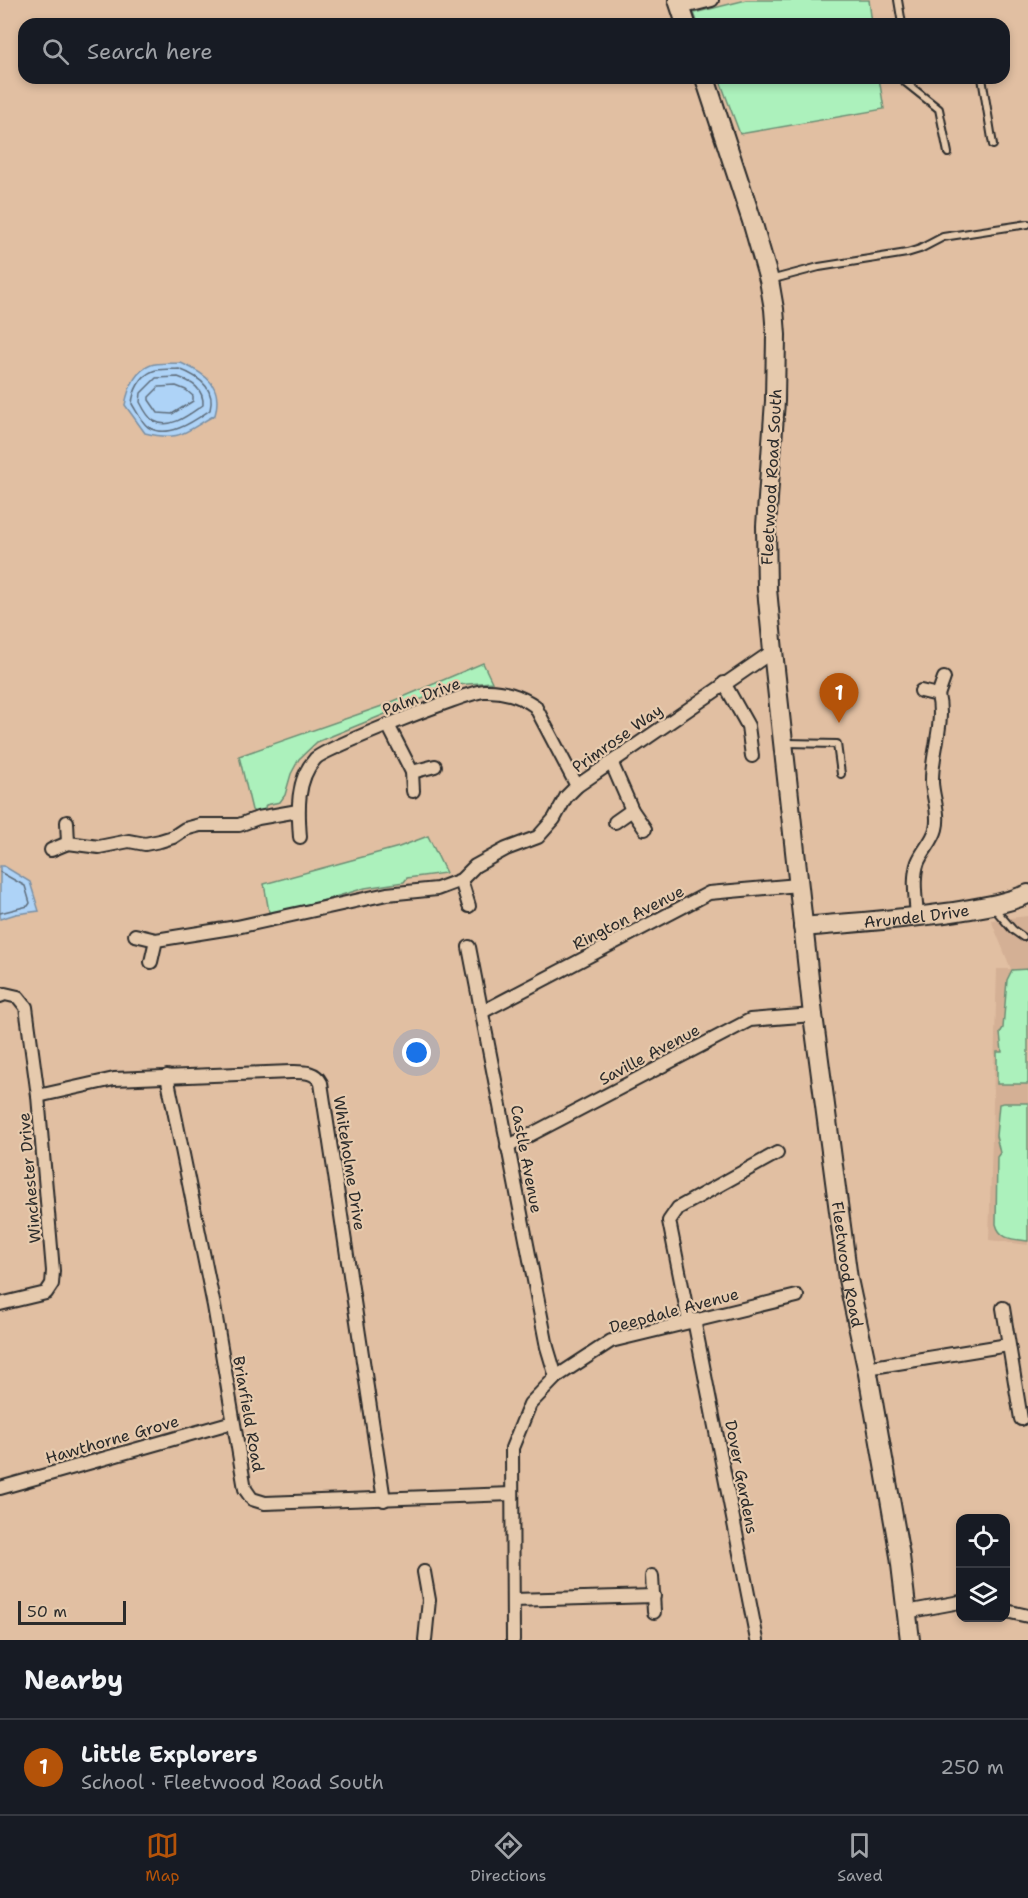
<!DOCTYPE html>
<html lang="en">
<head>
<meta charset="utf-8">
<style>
	body { margin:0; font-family:"Shantell Sans",sans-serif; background:#242831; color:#f1f3f6 }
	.controls { position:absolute; right:18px; bottom:18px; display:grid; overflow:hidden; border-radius:12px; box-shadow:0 3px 9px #0003 }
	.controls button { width:54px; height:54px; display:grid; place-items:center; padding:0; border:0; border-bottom:2px solid #363941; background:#171b24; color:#f1f3f6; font:30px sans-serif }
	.scale { position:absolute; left:18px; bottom:15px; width:108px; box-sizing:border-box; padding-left:6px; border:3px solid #2b2b2b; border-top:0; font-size:16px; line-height:21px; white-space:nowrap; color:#2b2b2b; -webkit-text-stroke:4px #e6caad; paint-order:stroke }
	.you { position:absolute; left:417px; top:1053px; width:21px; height:21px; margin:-15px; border:4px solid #fff; border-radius:50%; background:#1a73e8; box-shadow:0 0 0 9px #1a73e833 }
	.badge { display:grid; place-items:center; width:39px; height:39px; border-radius:50%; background:#b45309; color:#fff; font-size:20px; font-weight:700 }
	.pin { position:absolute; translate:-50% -50px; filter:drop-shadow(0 2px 3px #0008) }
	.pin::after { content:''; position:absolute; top:32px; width:21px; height:18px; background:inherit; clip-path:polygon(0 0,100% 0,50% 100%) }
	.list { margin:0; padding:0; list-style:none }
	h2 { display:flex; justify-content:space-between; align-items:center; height:78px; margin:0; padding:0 24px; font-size:26px }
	h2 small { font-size:20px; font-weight:400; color:#9ea1a6 }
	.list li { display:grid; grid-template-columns:39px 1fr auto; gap:18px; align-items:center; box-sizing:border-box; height:96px; padding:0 24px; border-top:2px solid #363941 }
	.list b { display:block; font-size:22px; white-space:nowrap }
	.list p { margin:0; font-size:20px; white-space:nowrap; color:#9ea1a6 }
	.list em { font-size:20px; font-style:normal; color:#9ea1a6 }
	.icon { flex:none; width:33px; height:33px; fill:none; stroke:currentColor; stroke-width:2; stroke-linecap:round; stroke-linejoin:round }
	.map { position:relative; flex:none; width:1028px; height:1640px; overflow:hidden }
	.search { position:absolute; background:#171b24; box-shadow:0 3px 9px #0003; left:18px; right:18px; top:18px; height:66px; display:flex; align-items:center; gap:15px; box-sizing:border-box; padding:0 21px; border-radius:18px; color:#9ea1a6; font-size:22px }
	.sheet { height:174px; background:#171b24 }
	nav { display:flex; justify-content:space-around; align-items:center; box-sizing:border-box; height:84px; border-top:2px solid #363941; background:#171b24; font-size:16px; color:#9ea1a6 }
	nav a { display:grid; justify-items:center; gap:3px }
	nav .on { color:#b45309 }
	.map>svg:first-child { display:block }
	.built { fill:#d4b095 }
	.green { fill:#acf1bc; stroke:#6c8e74; stroke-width:1.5 }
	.water { fill:#aed3f7; stroke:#7a90a5; stroke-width:1.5 }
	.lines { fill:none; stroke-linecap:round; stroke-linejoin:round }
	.shore { stroke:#5f6e7d; stroke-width:1.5 }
	.lane-casing { stroke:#2b2b2b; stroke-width:10 }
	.street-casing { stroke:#2b2b2b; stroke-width:16 }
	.secondary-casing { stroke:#2b2b2b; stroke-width:22 }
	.lane { stroke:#e6caad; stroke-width:6 }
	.street { stroke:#e6caad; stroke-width:12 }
	.secondary { stroke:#e6caad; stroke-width:18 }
	.labels { text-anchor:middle; stroke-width:4.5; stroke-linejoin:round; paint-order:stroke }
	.street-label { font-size:16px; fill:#2b2b2b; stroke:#e6caad }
</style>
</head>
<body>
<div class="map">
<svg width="1028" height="1640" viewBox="0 0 1028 1640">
	<rect width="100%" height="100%" fill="#e1bfa2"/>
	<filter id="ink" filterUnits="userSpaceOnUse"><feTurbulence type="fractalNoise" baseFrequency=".0167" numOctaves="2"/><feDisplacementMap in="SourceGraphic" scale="12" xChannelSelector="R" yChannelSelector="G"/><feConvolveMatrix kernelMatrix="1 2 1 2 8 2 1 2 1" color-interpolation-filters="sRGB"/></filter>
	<g filter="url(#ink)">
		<!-- built -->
		<polygon class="built" points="1028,916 1028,1245 989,1240 997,969 1011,969 991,920"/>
		<!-- green -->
		<g class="green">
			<polygon points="746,0 869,0 872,24 698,24 694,13"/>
			<polygon points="719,78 879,78 884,109 740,134"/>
			<polygon points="483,663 492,682 456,685 317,742 299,759 291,774 285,795 280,802 266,805 264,810 255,812 252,810 239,756 382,706"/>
			<polygon points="428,836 446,873 407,878 404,882 365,888 288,911 269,912 264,884 399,847"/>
			<polygon points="1028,969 1028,1084 997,1084 997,1052 1002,1052 1000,1033 1003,1028 1007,980 1012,970"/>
			<path d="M1003,1103H1028V1241C1013,1239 1000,1240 996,1224L997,1157L1000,1153L996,1136L999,1104Z"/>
		</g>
		<!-- water -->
		<g class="water">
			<path d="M181,363C206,374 223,385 215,415C184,432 181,442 145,433L125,405C128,389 135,371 151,365C159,362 172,364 181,363Z"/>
			<polygon points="0,866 4,866 30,882 39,911 16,914 0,919"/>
		</g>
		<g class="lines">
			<!-- shore -->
			<g class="shore">
				<path d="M179,369C198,376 216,388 210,410C194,421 168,440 148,427C142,423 136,410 132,404C133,391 140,376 153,371C160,368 171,370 179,369Z"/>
				<path d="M178,377C192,382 204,389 203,405C190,414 171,430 154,421C148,418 143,408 140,402L141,393L156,378Z"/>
				<polygon points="176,386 186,390 193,396 193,401 172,414 158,413 149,400 149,397 159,387"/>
				<polyline points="0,872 25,886 30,903 28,906 0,913"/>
			</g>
			<defs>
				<g id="lane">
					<polyline points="898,0 902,24"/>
					<polyline points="905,78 905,82 939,109 948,153"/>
					<polyline points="982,78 993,145"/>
					<polyline points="770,280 819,267 907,253 920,249 943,237 1028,224"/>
					<polyline points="786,743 837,744 841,774"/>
					<polyline points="993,907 1013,930 1023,937"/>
				</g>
				<g id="street">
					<polyline points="680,8 712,0"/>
					<polyline points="724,683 748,726 752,756"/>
					<polyline points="938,695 944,678"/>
					<polyline points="388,725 412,772 413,791"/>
					<polyline points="612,764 632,810 645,829"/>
					<polyline points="412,772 435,766"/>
					<polyline points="67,822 68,843 99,847 129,841 145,844 160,841 173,837 185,829 200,825 239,825 258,818 298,811"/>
					<polyline points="615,822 632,810"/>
					<path d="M300,837C298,811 296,780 315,759C323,749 467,692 484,691C502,690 521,696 535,706L577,786"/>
					<polyline points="51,850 68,843"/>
					<polyline points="461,880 469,906"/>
					<path d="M917,917C916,899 912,878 918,862C923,850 933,841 936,829C940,814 933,798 932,783C931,753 945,724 938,695L921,691"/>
					<polyline points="135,935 156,940"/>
					<polyline points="469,947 547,1347 556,1377"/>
					<polyline points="151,962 156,940 237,927 387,894 437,889 461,880 475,866 506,849 538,837 554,819 566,797 577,786 773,651"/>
					<polyline points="0,996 5,994 18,997 26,1007 38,1096 53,1271 52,1284 46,1293 0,1304"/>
					<polyline points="482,1012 709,893 798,885"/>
					<polyline points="167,1076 214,1306 245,1489 252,1499 265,1503 512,1494"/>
					<path d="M38,1096L114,1079L291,1072C303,1072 315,1071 321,1083L384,1500"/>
					<polyline points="507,1147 750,1020 813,1015"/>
					<polyline points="1003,1308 1021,1419"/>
					<polyline points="694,1320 757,1640"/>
					<polyline points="689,1321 669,1221 678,1208 777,1153"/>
					<polyline points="867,1368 1008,1345"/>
					<polyline points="0,1488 233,1422"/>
					<polyline points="424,1572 429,1600 425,1640"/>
					<polyline points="652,1576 654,1612"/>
					<polyline points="513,1600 654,1596"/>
					<polyline points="1006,1611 1028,1616"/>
					<polyline points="906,1612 960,1602"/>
					<polyline points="513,1640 512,1448 530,1404 556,1377 611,1341 797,1296"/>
				</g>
				<g id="secondary">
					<polyline points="678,0 686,24"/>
					<path id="s1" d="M705,78L752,221L769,280L774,309L776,335L775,401L766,526L767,589L773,651L813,1015L848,1279L867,1368L900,1556L910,1640"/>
					<path id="s2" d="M803,927C857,922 912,919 965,910C988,906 1007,903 1028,894"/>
				</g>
			</defs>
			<!-- lane casing -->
			<use href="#lane" class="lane-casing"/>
			<!-- street casing -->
			<use href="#street" class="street-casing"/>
			<!-- secondary casing -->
			<use href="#secondary" class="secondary-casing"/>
			<!-- lane -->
			<use href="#lane" class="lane"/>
			<!-- street -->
			<use href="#street" class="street"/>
			<!-- secondary -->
			<use href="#secondary" class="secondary"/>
		</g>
	</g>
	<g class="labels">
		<!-- street labels -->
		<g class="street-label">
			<text transform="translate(771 477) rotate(-87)" y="6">Fleetwood Road South</text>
			<text transform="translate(421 696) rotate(-20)" y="6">Palm Drive</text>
			<text transform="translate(617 738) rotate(-35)" y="6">Primrose Way</text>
			<text dy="6" stroke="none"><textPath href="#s2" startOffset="114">Arundel Drive</textPath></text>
			<text transform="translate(628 917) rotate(-27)" y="6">Rington Avenue</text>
			<text transform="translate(649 1054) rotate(-28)" y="6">Saville Avenue</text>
			<text transform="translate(527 1159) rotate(79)" y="6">Castle Avenue</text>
			<text transform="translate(350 1163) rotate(81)" y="6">Whiteholme Drive</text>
			<text transform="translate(29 1178) rotate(-95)" y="6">Winchester Drive</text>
			<text dy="6" stroke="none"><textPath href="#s1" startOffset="1202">Fleetwood Road</textPath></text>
			<text transform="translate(674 1310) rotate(-15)" y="6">Deepdale Avenue</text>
			<text transform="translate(249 1414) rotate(80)" y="6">Briarfield Road</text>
			<text transform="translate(112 1439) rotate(-16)" y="6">Hawthorne Grove</text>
			<text transform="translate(742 1477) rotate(79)" y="6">Dover Gardens</text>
		</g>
	</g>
</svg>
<div class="controls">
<button><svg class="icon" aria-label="locate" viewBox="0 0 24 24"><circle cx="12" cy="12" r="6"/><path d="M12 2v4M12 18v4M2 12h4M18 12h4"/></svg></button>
<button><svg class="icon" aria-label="layers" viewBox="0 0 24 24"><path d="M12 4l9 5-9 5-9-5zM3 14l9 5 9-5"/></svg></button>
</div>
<div class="scale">50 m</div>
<div class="you"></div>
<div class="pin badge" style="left:839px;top:723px">1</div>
<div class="search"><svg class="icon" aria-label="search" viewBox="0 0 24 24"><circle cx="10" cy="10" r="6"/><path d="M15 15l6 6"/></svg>Search here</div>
</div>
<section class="sheet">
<h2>Nearby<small></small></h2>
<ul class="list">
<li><span class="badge">1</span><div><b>Little Explorers</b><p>School · Fleetwood Road South</p></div><em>250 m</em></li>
</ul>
</section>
<nav>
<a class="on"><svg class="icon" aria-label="map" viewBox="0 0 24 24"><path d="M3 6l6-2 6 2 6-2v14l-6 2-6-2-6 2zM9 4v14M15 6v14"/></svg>Map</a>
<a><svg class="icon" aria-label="directions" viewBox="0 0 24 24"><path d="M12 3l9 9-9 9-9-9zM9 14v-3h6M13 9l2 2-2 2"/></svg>Directions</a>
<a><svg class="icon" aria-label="saved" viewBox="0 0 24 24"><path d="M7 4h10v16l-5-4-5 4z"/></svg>Saved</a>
</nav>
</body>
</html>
